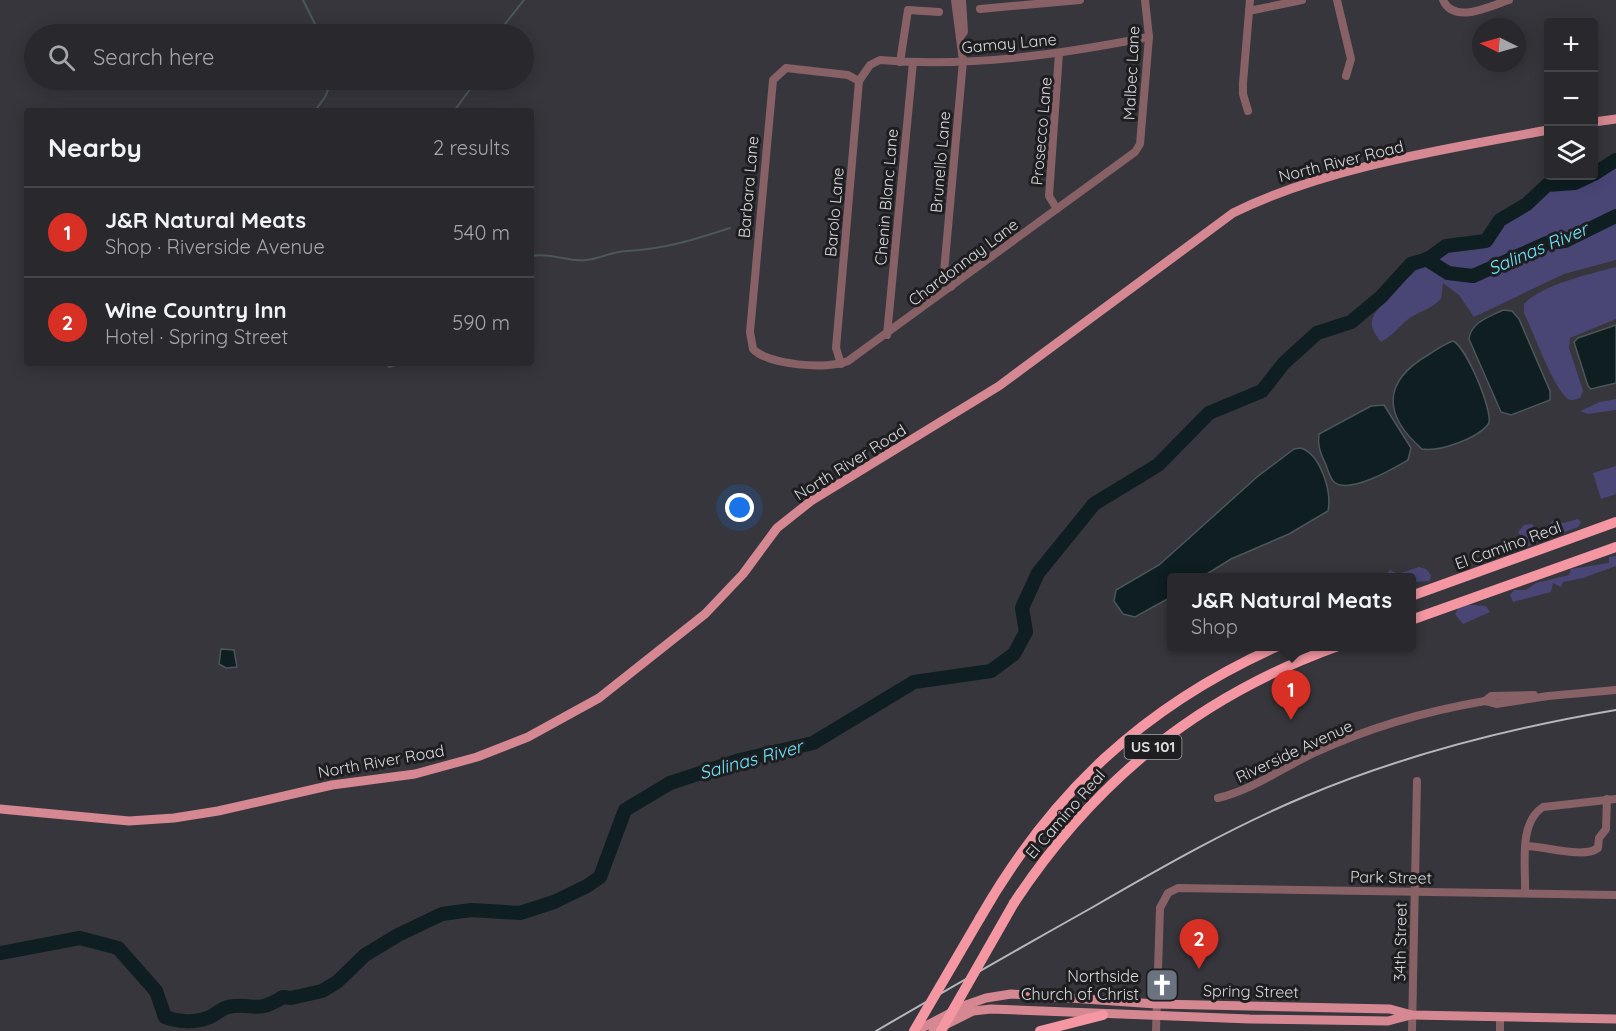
<!DOCTYPE html>
<html lang="en">
<head>
<meta charset="utf-8">
<style>
	body { margin:0; font-family:Quicksand,sans-serif; background:#343439; color:#f1f3f6 }
	.controls { position:absolute; right:18px; top:18px; display:grid; overflow:hidden; border-radius:6px; box-shadow:0 3px 15px #0003 }
	.controls button { width:54px; height:54px; display:grid; place-items:center; padding:0; border:0; border-bottom:2px solid #444449; background:#28282d; color:#f1f3f6; font:30px sans-serif }
	.compass { position:absolute; left:1472px; top:18px; width:54px; height:54px; border-radius:50%; background:#28282d; box-shadow:0 3px 15px #0003; rotate:275deg }
	.you { position:absolute; left:740px; top:508px; width:21px; height:21px; margin:-15px; border:4px solid #fff; border-radius:50%; background:#1a73e8; box-shadow:0 0 0 9px #1a73e833 }
	.badge { display:grid; place-items:center; width:39px; height:39px; border-radius:50%; background:#d93025; color:#fff; font-size:20px; font-weight:700 }
	.pin { position:absolute; translate:-50% -50px; filter:drop-shadow(0 2px 3px #0008) }
	.pin::after { content:''; position:absolute; top:32px; width:21px; height:18px; background:inherit; clip-path:polygon(0 0,100% 0,50% 100%) }
	.popup { position:absolute; left:1167px; top:573px; width:249px; height:78px; box-sizing:border-box; display:grid; place-content:center; border-radius:6px; background:#28282d; filter:drop-shadow(0 2px 4px #0005); font-size:20px; white-space:nowrap; color:#a5a6aa }
	.popup b { font-size:22px; color:#f1f3f6 }
	.popup::after { content:''; position:absolute; left:50%; top:100%; margin-left:-12px; border:12px solid transparent; border-top-color:#28282d }
	.list { margin:0; padding:0; list-style:none }
	h2 { display:flex; justify-content:space-between; align-items:center; height:78px; margin:0; padding:0 24px; font-size:26px }
	h2 small { font-size:20px; font-weight:400; color:#a5a6aa }
	.list li { display:grid; grid-template-columns:39px 1fr auto; gap:18px; align-items:center; box-sizing:border-box; height:90px; padding:0 24px; border-top:2px solid #444449 }
	.list b { display:block; font-size:22px; white-space:nowrap }
	.list p { margin:0; font-size:20px; white-space:nowrap; color:#a5a6aa }
	.list em { font-size:20px; font-style:normal; color:#a5a6aa }
	.icon { flex:none; width:33px; height:33px; fill:none; stroke:currentColor; stroke-width:2; stroke-linecap:round; stroke-linejoin:round }
	.map { position:relative; flex:none; width:1616px; height:1031px; overflow:hidden }
	.search { position:absolute; background:#28282d; box-shadow:0 3px 15px #0003; left:24px; top:24px; width:510px; height:66px; display:flex; align-items:center; gap:15px; box-sizing:border-box; padding:0 21px; border-radius:33px; color:#a5a6aa; font-size:22px }
	.panel { position:absolute; background:#28282d; box-shadow:0 3px 15px #0003; left:24px; top:108px; width:510px; height:258px; border-radius:6px }
	.map>svg:first-child { display:block }
	.green { fill:#494676 }
	.water { fill:#0e1e21; stroke:#4b575a; stroke-width:1.5 }
	.lines { fill:none; stroke-linecap:round; stroke-linejoin:round }
	.stream { stroke:#4b575a; stroke-width:2 }
	.river { stroke:#0e1e21; stroke-width:14 }
	.minor { stroke:#876165; stroke-width:8 }
	.major { stroke:#d58891; stroke-width:9 }
	.highway { stroke:#f497a3; stroke-width:10 }
	.rail { stroke:#b6b7bb; stroke-width:2 }
	.highway-bridge { stroke:#f497a3; stroke-width:10 }
	.labels { text-anchor:middle; stroke-width:6; stroke-linejoin:round; paint-order:stroke }
	.shield { fill:#1e1e21; stroke:#a2a2a6; stroke-width:1.5 }
	.shield-label { font-size:15px; font-weight:bold; fill:#dadbdf }
	.street-label { font-size:16px; fill:#dadbdf; stroke:#1e1e21 }
	.poi-label { font-size:16px; fill:#dadbdf; stroke:#1e1e21; text-anchor:end }
	.water-label { font-size:18px; font-style:italic; fill:#6ce8ff; stroke:#1e1e21 }
</style>
</head>
<body>
<div class="map">
<svg width="1616" height="1031" viewBox="0 0 1616 1031">
	<rect width="100%" height="100%" fill="#36363c"/>
	<!-- green -->
	<g class="green">
		<path d="M1616,164V260L1564,274L1474,317L1459,295L1443,283L1441,299C1429,310 1423,310 1411,317C1400,325 1394,335 1381,342C1375,334 1369,327 1373,317C1382,299 1429,256 1448,249C1461,245 1476,245 1489,242L1503,224L1533,205L1550,189L1582,183Z"/>
		<path d="M1616,267V319L1570,338L1569,348L1583,391L1580,398C1576,399 1571,402 1567,398C1553,387 1533,331 1524,313V304C1543,284 1590,274 1616,267Z"/>
		<polygon points="1616,399 1616,410 1588,414 1580,411 1600,402"/>
		<polygon points="1616,466 1616,494 1601,499 1593,473"/>
		<polygon points="1578,519 1581,522 1578,527 1528,546 1518,532 1524,525 1532,524 1536,531 1544,530 1553,520 1564,523"/>
		<polygon points="1616,556 1616,566 1583,578 1563,582 1561,587 1553,583 1551,592 1513,602 1510,595 1514,590 1526,590 1536,583 1569,575 1571,569 1609,563 1609,557"/>
		<polygon points="1419,567 1426,569 1431,575 1430,581 1411,582 1411,578 1375,577 1377,574 1385,576 1390,570 1398,574"/>
		<polygon points="1461,604 1486,606 1490,612 1463,624 1455,614"/>
	</g>
	<!-- water -->
	<g class="water">
		<path d="M1503,310L1512,311L1519,319L1550,391V400L1511,415L1501,412L1469,339C1471,322 1489,317 1503,310Z"/>
		<polygon points="1616,325 1616,383 1591,389 1588,386 1574,342 1578,338"/>
		<path d="M1453,341C1466,347 1492,408 1489,423C1479,438 1440,452 1422,449C1383,415 1382,382 1428,355C1436,350 1444,344 1453,341Z"/>
		<path d="M1384,405L1411,448L1408,460C1394,468 1349,495 1334,482C1330,478 1328,470 1326,465C1321,454 1317,446 1319,434L1371,406Z"/>
		<path d="M1301,448C1321,455 1332,492 1328,511L1289,534L1231,559L1202,577L1171,578V597L1135,617L1123,614L1114,601L1116,590L1159,565L1257,477L1294,449Z"/>
		<polygon points="221,649 234,650 237,667 226,668 219,664"/>
	</g>
	<g class="lines">
		<!-- stream -->
		<g class="stream">
			<polyline points="303,0 320,34"/>
			<polyline points="497,34 524,0"/>
			<polyline points="315,111 325,97 332,80"/>
			<polyline points="454,111 477,80"/>
			<path d="M531,256C549,252 568,262 586,260C600,259 613,251 627,251C665,249 693,240 730,228"/>
			<polyline points="388,363 389,367 402,363"/>
		</g>
		<!-- river -->
		<g class="river">
			<polyline points="1594,174 1616,160"/>
			<polyline points="1426,259 1448,273 1473,276 1547,243 1565,241 1616,216"/>
			<path d="M0,953L80,938L118,948L156,991L165,1017C178,1022 195,1023 207,1018C215,1016 221,1008 228,1007C255,1002 254,1015 283,997L291,998L322,991L337,982L365,955L398,935L442,914L471,910L520,913L554,902L587,886L600,877L625,810L670,783L740,760L813,743L914,682L991,671L1014,654L1026,632L1022,608L1038,573L1094,504L1158,465L1209,413L1262,391L1284,363L1317,333L1351,322L1381,297L1411,264L1428,259L1446,246L1486,241L1500,220L1527,204L1547,185L1575,183L1590,176"/>
		</g>
		<!-- minor -->
		<g class="minor">
			<polyline points="1337,0 1351,59 1346,76"/>
			<path d="M1443,0C1454,25 1490,6 1509,0"/>
			<polyline points="980,9 1080,0"/>
			<polyline points="1249,11 1302,0"/>
			<polyline points="960,37 964,32 962,0"/>
			<polyline points="900,62 908,10 939,12"/>
			<path d="M859,81L848,75L786,68L773,80L750,332L753,349C768,365 827,370 848,361L1135,152L1140,144L1149,37L1145,0"/>
			<polyline points="1248,111 1243,94 1243,83 1250,0"/>
			<polyline points="1057,209 1049,196 1059,53"/>
			<polyline points="951,287 944,272 963,61 955,0"/>
			<polyline points="887,335 913,62"/>
			<path d="M841,364L836,348L859,81L870,65L880,60C969,68 1062,54 1149,37"/>
			<polyline points="1485,701 1491,696 1534,695"/>
			<path d="M1218,798C1252,790 1282,768 1314,753C1368,728 1426,711 1485,701L1496,704L1548,696L1616,690"/>
			<path d="M1526,846C1544,846 1584,859 1598,848L1599,838L1606,829L1607,799"/>
			<path d="M1525,893C1526,867 1518,823 1543,807L1616,799"/>
			<polyline points="1156,1031 1160,908 1168,893 1178,888 1616,895"/>
			<polyline points="1412,1031 1417,781"/>
			<polyline points="1500,1031 1500,1017"/>
		</g>
		<!-- major -->
		<g class="major">
			<polyline points="1594,122 1616,119"/>
			<path d="M0,809L129,821L174,818L218,811L332,785L415,774L477,757L528,737L599,698L705,614L743,574L777,528L811,501L999,386L1233,213C1326,167 1447,149 1548,130"/>
			<polyline points="916,1031 966,1005 986,998 1011,994 1156,1004 1390,1009 1412,1015 1616,1019"/>
			<polyline points="933,1031 973,1011 991,1009 1250,1019 1388,1021 1411,1015"/>
		</g>
		<!-- highway -->
		<g class="highway">
			<polyline points="1411,596 1616,522"/>
			<polyline points="1411,620 1616,547"/>
			<path d="M1014,903C1095,780 1199,696 1338,646"/>
			<path d="M980,918C1052,792 1144,706 1278,646"/>
			<polyline points="1040,1031 1103,1015"/>
		</g>
		<!-- rail -->
		<path class="rail" d="M876,1031C948,989 1020,948 1093,907C1162,867 1232,827 1306,796C1406,754 1510,728 1616,710"/>
		<!-- highway-bridge -->
		<g class="highway-bridge">
			<polyline points="914,1031 980,918"/>
			<polyline points="941,1031 1014,903"/>
		</g>
	</g>
	<!-- icons -->
	<defs>
		<symbol id="church-square" viewBox="-11 -11 22 22"><rect x="-9" y="-9" width="18" height="18" rx="4" fill="#6b7280" stroke="#1e1e21"/><path d="M-1.2-6h2.4v3.5h3.3v2.4h-3.3V6h-2.4V-.1h-3.3v-2.4h3.3Z" fill="#fff"/></symbol>
	</defs>
	<g fill-rule="evenodd">
		<use href="#church-square" x="1143" y="966" width="38" height="38"/>
	</g>
	<g class="labels">
		<!-- shield labels -->
		<rect class="shield" x="1124.5" y="735" width="57" height="24" rx="4.5"/>
		<g class="shield-label">
			<text x="1153" y="752">US 101</text>
		</g>
		<!-- street labels -->
		<g class="street-label">
			<text transform="translate(1009 43) rotate(-5)" y="6">Gamay Lane</text>
			<text transform="translate(1131 73) rotate(-87)" y="6">Malbec Lane</text>
			<text transform="translate(1041 131) rotate(-85)" y="6">Prosecco Lane</text>
			<text transform="translate(1341 161) rotate(-14)" y="6">North River Road</text>
			<text transform="translate(940 162) rotate(-85)" y="6">Brunello Lane</text>
			<text transform="translate(748 187) rotate(-85)" y="6">Barbara Lane</text>
			<text transform="translate(886 197) rotate(-85)" y="6">Chenin Blanc Lane</text>
			<text transform="translate(834 212) rotate(-85)" y="6">Barolo Lane</text>
			<text transform="translate(963 262) rotate(-37)" y="6">Chardonnay Lane</text>
			<text transform="translate(850 462) rotate(-32)" y="6">North River Road</text>
			<text transform="translate(1508 545) rotate(-20)" y="6">El Camino Real</text>
			<text transform="translate(1294 751) rotate(-25)" y="6">Riverside Avenue</text>
			<text transform="translate(381 761) rotate(-10)" y="6">North River Road</text>
			<text transform="translate(1065 814) rotate(-49)" y="6">El Camino Real</text>
			<text transform="translate(1391 877) rotate(1)" y="6">Park Street</text>
			<text transform="translate(1400 942) rotate(-89)" y="6">34th Street</text>
			<text transform="translate(1251 991) rotate(1)" y="6">Spring Street</text>
		</g>
		<!-- poi labels -->
		<g class="poi-label">
			<text x="1139" y="982">Northside<tspan x="1139" dy="18">Church of Christ</tspan></text>
		</g>
		<!-- water labels -->
		<g class="water-label">
			<text transform="translate(1538 249) rotate(-23)" y="6">Salinas River</text>
			<text transform="translate(751 760) rotate(-15)" y="6">Salinas River</text>
		</g>
	</g>
</svg>
<div class="controls">
<button>+</button>
<button>−</button>
<button><svg class="icon" aria-label="layers" viewBox="0 0 24 24"><path d="M12 4l9 5-9 5-9-5zM3 14l9 5 9-5"/></svg></button>
</div>
<svg class="compass" viewBox="-18 -18 36 36"><path d="M0-13l5 13h-10z" fill="#e53935"/><path d="M0 13l5-13h-10z" fill="#a5a6aa"/></svg>
<div class="you"></div>
<div class="pin badge" style="left:1291px;top:720px">1</div>
<div class="popup"><b>J&amp;R Natural Meats</b>Shop</div>
<div class="pin badge" style="left:1199px;top:969px">2</div>
<div class="search"><svg class="icon" aria-label="search" viewBox="0 0 24 24"><circle cx="10" cy="10" r="6"/><path d="M15 15l6 6"/></svg>Search here</div>
<section class="panel">
<h2>Nearby<small>2 results</small></h2>
<ul class="list">
<li><span class="badge">1</span><div><b>J&amp;R Natural Meats</b><p>Shop · Riverside Avenue</p></div><em>540 m</em></li>
<li><span class="badge">2</span><div><b>Wine Country Inn</b><p>Hotel · Spring Street</p></div><em>590 m</em></li>
</ul>
</section>
</div>
</body>
</html>
